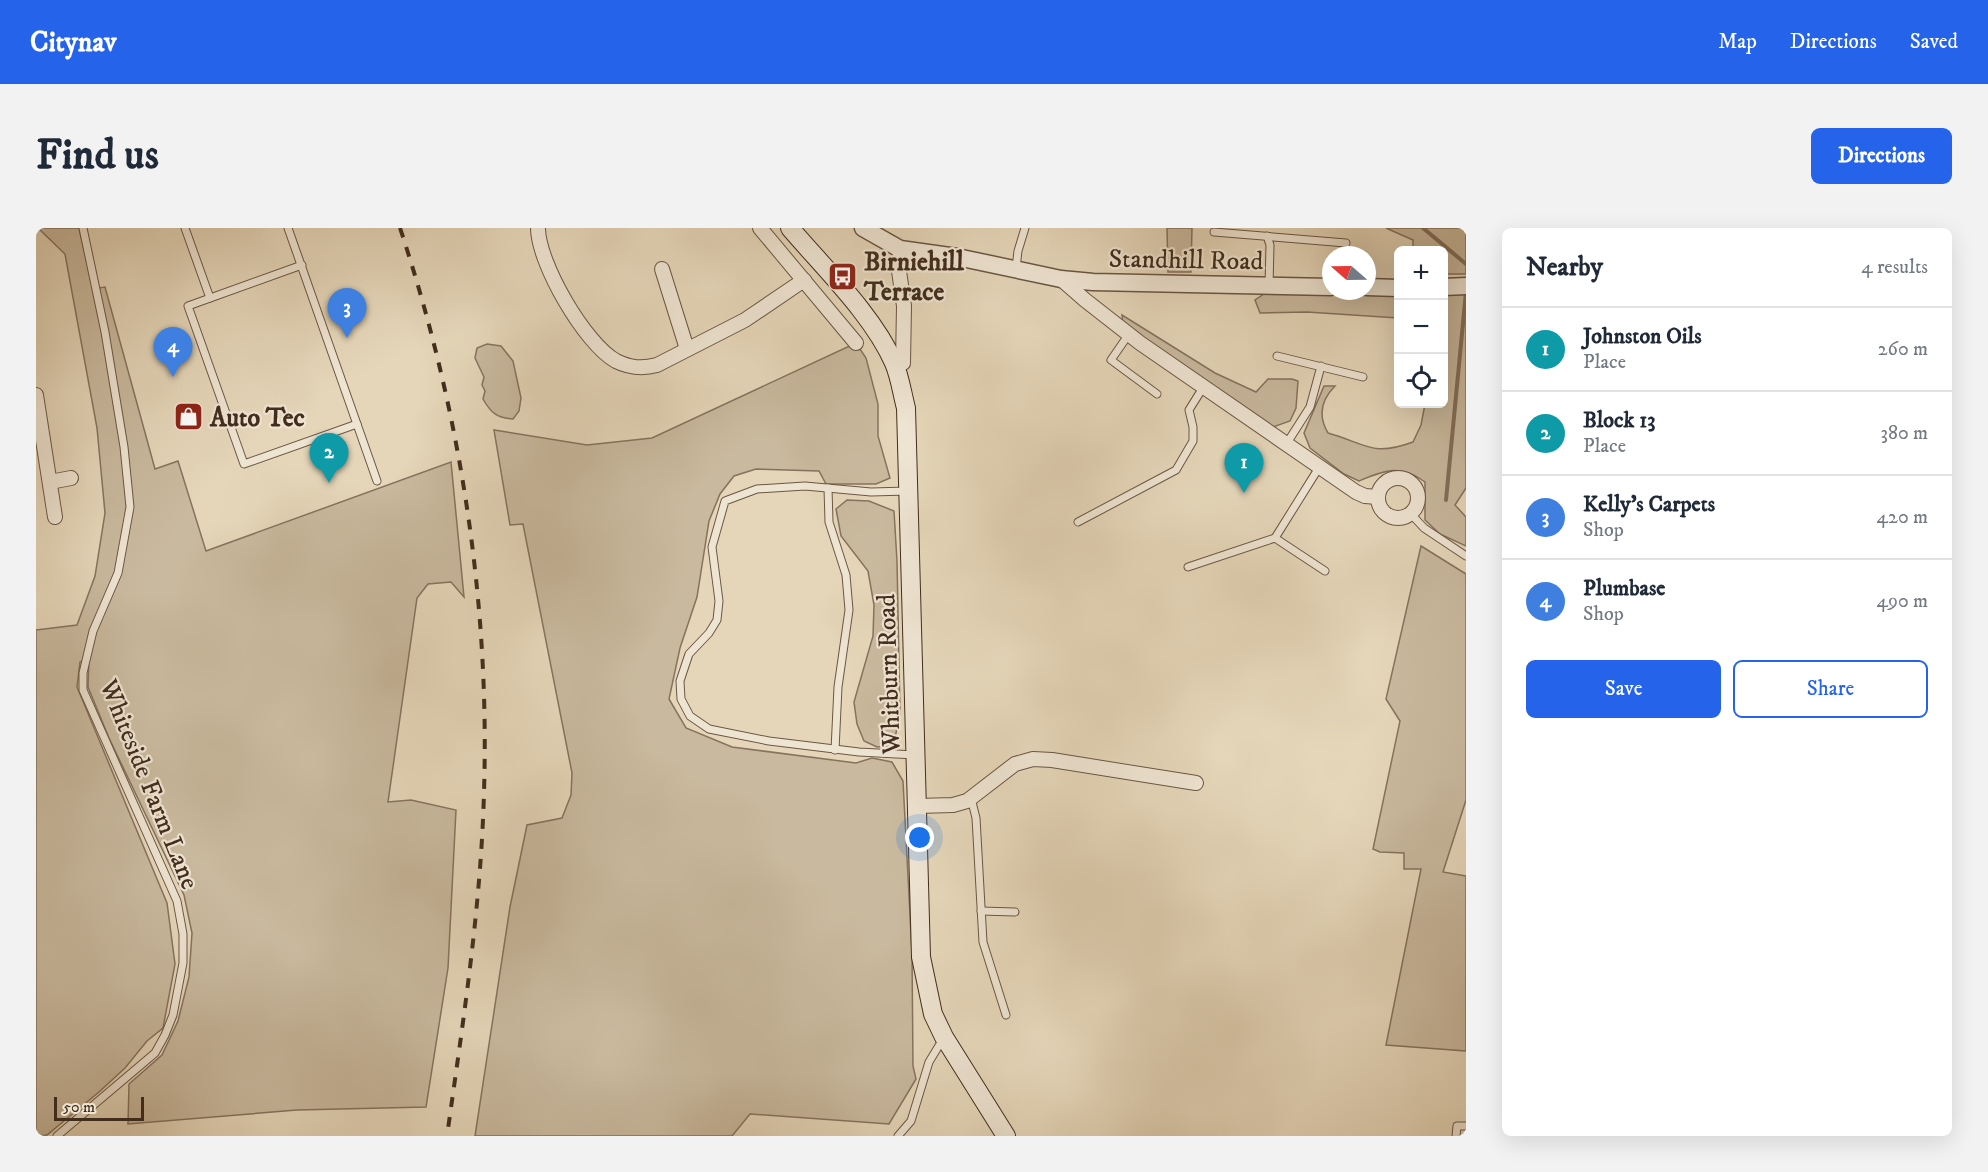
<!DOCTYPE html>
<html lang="en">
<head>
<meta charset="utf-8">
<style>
	body { margin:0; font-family:"IM FELL DW Pica",serif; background:#f2f2f3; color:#1f2937 }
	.controls { position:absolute; right:18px; top:18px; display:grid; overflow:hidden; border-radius:9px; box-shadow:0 6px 24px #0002 }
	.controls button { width:54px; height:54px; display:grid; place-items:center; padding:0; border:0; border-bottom:2px solid #e0e1e3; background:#fff; color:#1f2937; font:30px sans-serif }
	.compass { position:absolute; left:1286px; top:18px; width:54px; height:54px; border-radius:50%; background:#fff; box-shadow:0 6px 24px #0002; rotate:290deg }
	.scale { position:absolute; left:18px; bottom:15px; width:90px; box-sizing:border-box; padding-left:6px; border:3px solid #422d1d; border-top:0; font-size:16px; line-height:21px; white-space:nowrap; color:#422d1d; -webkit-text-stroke:4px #eee4d2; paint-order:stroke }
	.you { position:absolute; left:884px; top:610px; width:21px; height:21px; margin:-15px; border:4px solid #fff; border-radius:50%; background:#1a73e8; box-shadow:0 0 0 9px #1a73e833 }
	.badge { display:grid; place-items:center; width:39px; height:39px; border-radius:50%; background:#2563eb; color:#fff; font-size:20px; font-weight:700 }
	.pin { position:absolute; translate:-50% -50px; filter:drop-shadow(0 2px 3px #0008) }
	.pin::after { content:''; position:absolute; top:32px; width:21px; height:18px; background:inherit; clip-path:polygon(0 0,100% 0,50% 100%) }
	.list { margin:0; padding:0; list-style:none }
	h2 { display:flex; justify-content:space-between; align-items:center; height:78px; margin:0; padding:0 24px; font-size:26px }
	h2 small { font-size:20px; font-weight:400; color:#747a83 }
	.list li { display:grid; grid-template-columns:39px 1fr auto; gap:18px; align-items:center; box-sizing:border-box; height:84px; padding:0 24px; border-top:2px solid #e0e1e3 }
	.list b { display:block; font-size:22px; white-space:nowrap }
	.list p { margin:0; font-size:20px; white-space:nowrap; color:#747a83 }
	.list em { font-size:20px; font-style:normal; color:#747a83 }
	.actions { display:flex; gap:12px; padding:18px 24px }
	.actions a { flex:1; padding:14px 0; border:2px solid #2563eb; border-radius:9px; text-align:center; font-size:21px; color:#2563eb }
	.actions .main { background:#2563eb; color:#fff }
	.icon { flex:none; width:33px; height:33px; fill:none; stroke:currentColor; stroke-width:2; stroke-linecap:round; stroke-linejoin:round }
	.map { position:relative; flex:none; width:1430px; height:908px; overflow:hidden; border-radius:9px }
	header { display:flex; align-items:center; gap:36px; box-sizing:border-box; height:84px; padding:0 30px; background:#2563eb; color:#fff }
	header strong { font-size:28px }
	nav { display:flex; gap:33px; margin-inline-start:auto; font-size:21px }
	.intro { display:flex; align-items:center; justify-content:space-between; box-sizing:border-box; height:144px; padding:0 36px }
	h1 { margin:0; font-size:42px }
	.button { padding:15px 27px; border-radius:9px; background:#2563eb; color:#fff; font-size:21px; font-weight:700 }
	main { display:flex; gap:36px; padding:0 36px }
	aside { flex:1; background:#fff; border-radius:9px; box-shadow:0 6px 24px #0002 }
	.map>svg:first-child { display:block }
	.green { fill:#c9b99e; stroke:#86735e; stroke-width:1.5 }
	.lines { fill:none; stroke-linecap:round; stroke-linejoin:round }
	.stream { stroke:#83705b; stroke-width:4 }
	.service-casing { stroke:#6b5744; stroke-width:9 }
	.minor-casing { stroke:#6b5744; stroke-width:16 }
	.tertiary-casing { stroke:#6b5744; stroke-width:19 }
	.secondary-casing { stroke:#422d1d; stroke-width:20 }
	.service { stroke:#eee4d2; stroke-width:7 }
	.minor { stroke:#eee4d2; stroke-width:14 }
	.tertiary { stroke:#eee4d2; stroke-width:16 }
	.secondary { stroke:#eee4d2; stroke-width:18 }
	.rail { stroke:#422d1d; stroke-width:4; stroke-dasharray:10 10; stroke-linecap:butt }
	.labels { text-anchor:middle; stroke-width:4.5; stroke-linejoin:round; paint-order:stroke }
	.street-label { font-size:26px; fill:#422d1d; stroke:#eee4d2 }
	.poi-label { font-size:26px; font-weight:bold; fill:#422d1d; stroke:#eee4d2; text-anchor:start }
</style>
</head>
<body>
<header>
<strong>Citynav</strong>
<nav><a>Map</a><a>Directions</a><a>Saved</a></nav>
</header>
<div class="intro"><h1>Find us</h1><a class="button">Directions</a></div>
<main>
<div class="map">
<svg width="1430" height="908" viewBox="0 0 1430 908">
	<rect width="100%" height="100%" fill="#e5d6b9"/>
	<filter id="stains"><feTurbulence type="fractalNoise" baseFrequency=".00333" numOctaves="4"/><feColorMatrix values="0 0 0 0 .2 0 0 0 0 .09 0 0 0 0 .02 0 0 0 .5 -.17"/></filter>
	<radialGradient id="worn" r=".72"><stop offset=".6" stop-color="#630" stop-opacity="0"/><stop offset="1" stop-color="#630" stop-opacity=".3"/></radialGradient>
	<!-- green -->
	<g class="green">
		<polygon points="2,0 43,0 57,61 69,59 119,241 142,233 170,323 415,234 428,369 415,354 392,356 381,370 352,574 375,572 420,582 412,740 390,879 261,882 92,896 93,856 126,827 142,793 153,749 156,705 148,667 73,510 52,459 53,430 44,434 41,459 131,675 139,736 127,800 111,813 89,840 63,864 11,907 0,908 0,402 41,397 59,348 69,285 61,200 29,26"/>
		<polygon points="1131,0 1156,0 1155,44 1132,44"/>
		<polygon points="1350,0 1430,0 1430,46 1408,46 1408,22 1377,22 1377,12"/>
		<polygon points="1242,65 1362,66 1362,90 1271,84 1224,85 1219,72 1228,66"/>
		<path d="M1408,66H1430V260L1419,277L1430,289V318L1404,306L1389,292V254C1364,236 1350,242 1323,253L1308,246L1274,220L1268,205L1288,158H1299C1285,172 1282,188 1292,205C1331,216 1336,229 1377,214L1385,197L1389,176H1408Z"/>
		<polygon points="1086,87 1179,145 1220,164 1232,151 1256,151 1262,153 1260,180 1254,193 1237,199 1087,96"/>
		<polygon points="820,115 830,130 842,176 842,208 854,250 840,256 790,256 783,243 720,241 698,248 684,266 673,293 661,369 644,420 633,471 650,500 696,519 820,535 836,530 856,534 867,553 876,725 877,838 880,851 853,896 714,886 696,908 439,908 474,679 491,597 526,590 535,567 536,545 487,296 474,297 458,202 551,217 616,210"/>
		<path d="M451,116L465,118L477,133L485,170L483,183L477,191C461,190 455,185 447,171L449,163L446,157L448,149L439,130L441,120Z"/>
		<polygon points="811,272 833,273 858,283 861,333 864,486 859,510 853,518 841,519 828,513 821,496 818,474 837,408 838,377 832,343 805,308 800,281"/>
		<polygon points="1385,318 1430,346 1430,572 1407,644 1430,648 1430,823 1350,817 1385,641 1368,641 1368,625 1344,624 1337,621 1364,493 1350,471"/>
	</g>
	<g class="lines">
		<!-- stream -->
		<g class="stream">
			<polyline points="1387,0 1430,36"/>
			<polyline points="1410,272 1430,64"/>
		</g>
		<defs>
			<g id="service">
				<polyline points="149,0 174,70"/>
				<polyline points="252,0 341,253"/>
				<polyline points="1178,4 1310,15"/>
				<polyline points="1231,8 1234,17 1233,58"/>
				<polyline points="266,37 152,78 208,236 321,196"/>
				<polyline points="980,40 982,23 989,0"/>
				<polyline points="1093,106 1075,132 1121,166"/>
				<polyline points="1241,128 1327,149"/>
				<polyline points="1251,215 1274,179 1285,138"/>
				<polyline points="1284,238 1239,310 1289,343"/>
				<polyline points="792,260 793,294 810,347 813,382 802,459 799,522"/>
				<polyline points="872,263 835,264 769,258 721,261 689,273 676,319 683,373 681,392 673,405 653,426 644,453 645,471 654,488 673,501 733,513 823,524 879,527"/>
				<polyline points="1374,285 1388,300 1430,328"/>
				<polyline points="1042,294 1140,242 1157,213 1157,199 1153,182 1168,158"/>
				<polyline points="1152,339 1239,310"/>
				<polyline points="935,570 940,590 947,714 970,787"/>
				<polyline points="945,683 979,684"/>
				<polyline points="21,908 119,825 129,807 137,787 147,735 147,706 141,673 47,462 47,445 57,403 82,345 94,279 88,219 69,104 47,0"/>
				<polyline points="862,908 875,893 893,834 907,811"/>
				<polyline points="1420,908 1421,898 1430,898"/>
			</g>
			<g id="minor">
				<path d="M502,0C502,35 549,116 580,133C594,140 606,141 621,137L709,92L768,52"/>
				<polyline points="724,0 820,115"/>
				<polyline points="626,41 651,121"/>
				<polyline points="1025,51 1049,72 1104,115 1320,264 1329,268 1342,269"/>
				<polyline points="860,138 867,135 868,78 863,43 864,21"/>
				<polyline points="0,167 19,289"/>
				<circle cx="1362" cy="270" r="20"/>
				<polyline points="14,254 35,250"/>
				<polyline points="881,578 917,577 931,573 979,536 997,531 1016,532 1160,555"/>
			</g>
			<g id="tertiary">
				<polyline points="827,0 864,21 921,29 1025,51 1057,54 1295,59"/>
				<polyline points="1331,59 1362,60"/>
				<polyline points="1408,59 1430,58"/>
			</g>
			<path id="secondary" d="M754,0C788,40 837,87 858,135C864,149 866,165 870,180L885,729L897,786L908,809L970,908"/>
		</defs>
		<!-- service casing -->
		<use href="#service" class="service-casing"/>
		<!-- minor casing -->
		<use href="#minor" class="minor-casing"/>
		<!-- tertiary casing -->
		<use href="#tertiary" class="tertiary-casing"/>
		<!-- secondary casing -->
		<use href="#secondary" class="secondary-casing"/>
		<!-- service -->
		<use href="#service" class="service"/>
		<!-- minor -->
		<use href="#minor" class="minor"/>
		<!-- tertiary -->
		<use href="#tertiary" class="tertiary"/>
		<!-- secondary -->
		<use href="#secondary" class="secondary"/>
		<!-- rail -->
		<path class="rail" d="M364,0C424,181 454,373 448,564C445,679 427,794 411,908"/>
	</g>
	<!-- icons -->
	<defs>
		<symbol id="bus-square" viewBox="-11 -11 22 22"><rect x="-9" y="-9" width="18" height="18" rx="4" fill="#8f2418" stroke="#eee4d2"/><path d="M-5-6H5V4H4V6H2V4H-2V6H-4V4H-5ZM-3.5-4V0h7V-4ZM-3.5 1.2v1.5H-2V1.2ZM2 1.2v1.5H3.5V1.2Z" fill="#fff"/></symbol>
		<symbol id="shop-square" viewBox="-11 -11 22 22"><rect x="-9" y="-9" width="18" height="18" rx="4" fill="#8f2418" stroke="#eee4d2"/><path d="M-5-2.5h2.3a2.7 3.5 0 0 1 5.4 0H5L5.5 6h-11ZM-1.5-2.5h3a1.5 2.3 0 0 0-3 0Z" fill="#fff"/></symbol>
	</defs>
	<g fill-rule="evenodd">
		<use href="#bus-square" x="790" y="32" width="33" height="33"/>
		<use href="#shop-square" x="136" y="172" width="33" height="33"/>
	</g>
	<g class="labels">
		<!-- street labels -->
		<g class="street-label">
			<text transform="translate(1150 31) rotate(1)" y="9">Standhill Road</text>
			<text transform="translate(852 446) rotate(-92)" y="9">Whitburn Road</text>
			<text transform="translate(114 556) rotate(68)" y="9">Whiteside Farm Lane</text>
		</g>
		<!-- poi labels -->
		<g class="poi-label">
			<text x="828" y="42">Birniehill<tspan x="828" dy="30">Terrace</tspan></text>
			<text x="174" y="198">Auto Tec</text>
		</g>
	</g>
	<rect width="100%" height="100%" filter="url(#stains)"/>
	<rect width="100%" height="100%" fill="url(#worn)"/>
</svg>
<div class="controls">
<button>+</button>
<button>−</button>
<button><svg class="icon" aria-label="locate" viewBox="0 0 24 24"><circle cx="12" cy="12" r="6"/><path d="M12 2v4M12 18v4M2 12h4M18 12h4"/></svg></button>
</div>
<svg class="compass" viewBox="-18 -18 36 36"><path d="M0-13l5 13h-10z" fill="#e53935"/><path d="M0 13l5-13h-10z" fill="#747a83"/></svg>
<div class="scale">50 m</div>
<div class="you"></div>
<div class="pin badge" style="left:1208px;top:265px;background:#0f9aa8">1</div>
<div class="pin badge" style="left:293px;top:255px;background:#0f9aa8">2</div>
<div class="pin badge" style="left:311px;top:110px;background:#3f7fe0">3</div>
<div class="pin badge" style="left:137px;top:149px;background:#3f7fe0">4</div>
</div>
<aside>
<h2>Nearby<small>4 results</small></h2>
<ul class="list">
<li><span class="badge" style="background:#0f9aa8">1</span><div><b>Johnston Oils</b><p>Place</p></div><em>260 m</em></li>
<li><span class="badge" style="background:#0f9aa8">2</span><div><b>Block 13</b><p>Place</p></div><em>380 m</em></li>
<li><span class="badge" style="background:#3f7fe0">3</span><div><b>Kelly's Carpets</b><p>Shop</p></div><em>420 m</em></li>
<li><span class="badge" style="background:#3f7fe0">4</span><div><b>Plumbase</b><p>Shop</p></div><em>490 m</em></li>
</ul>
<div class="actions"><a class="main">Save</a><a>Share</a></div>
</aside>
</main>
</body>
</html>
